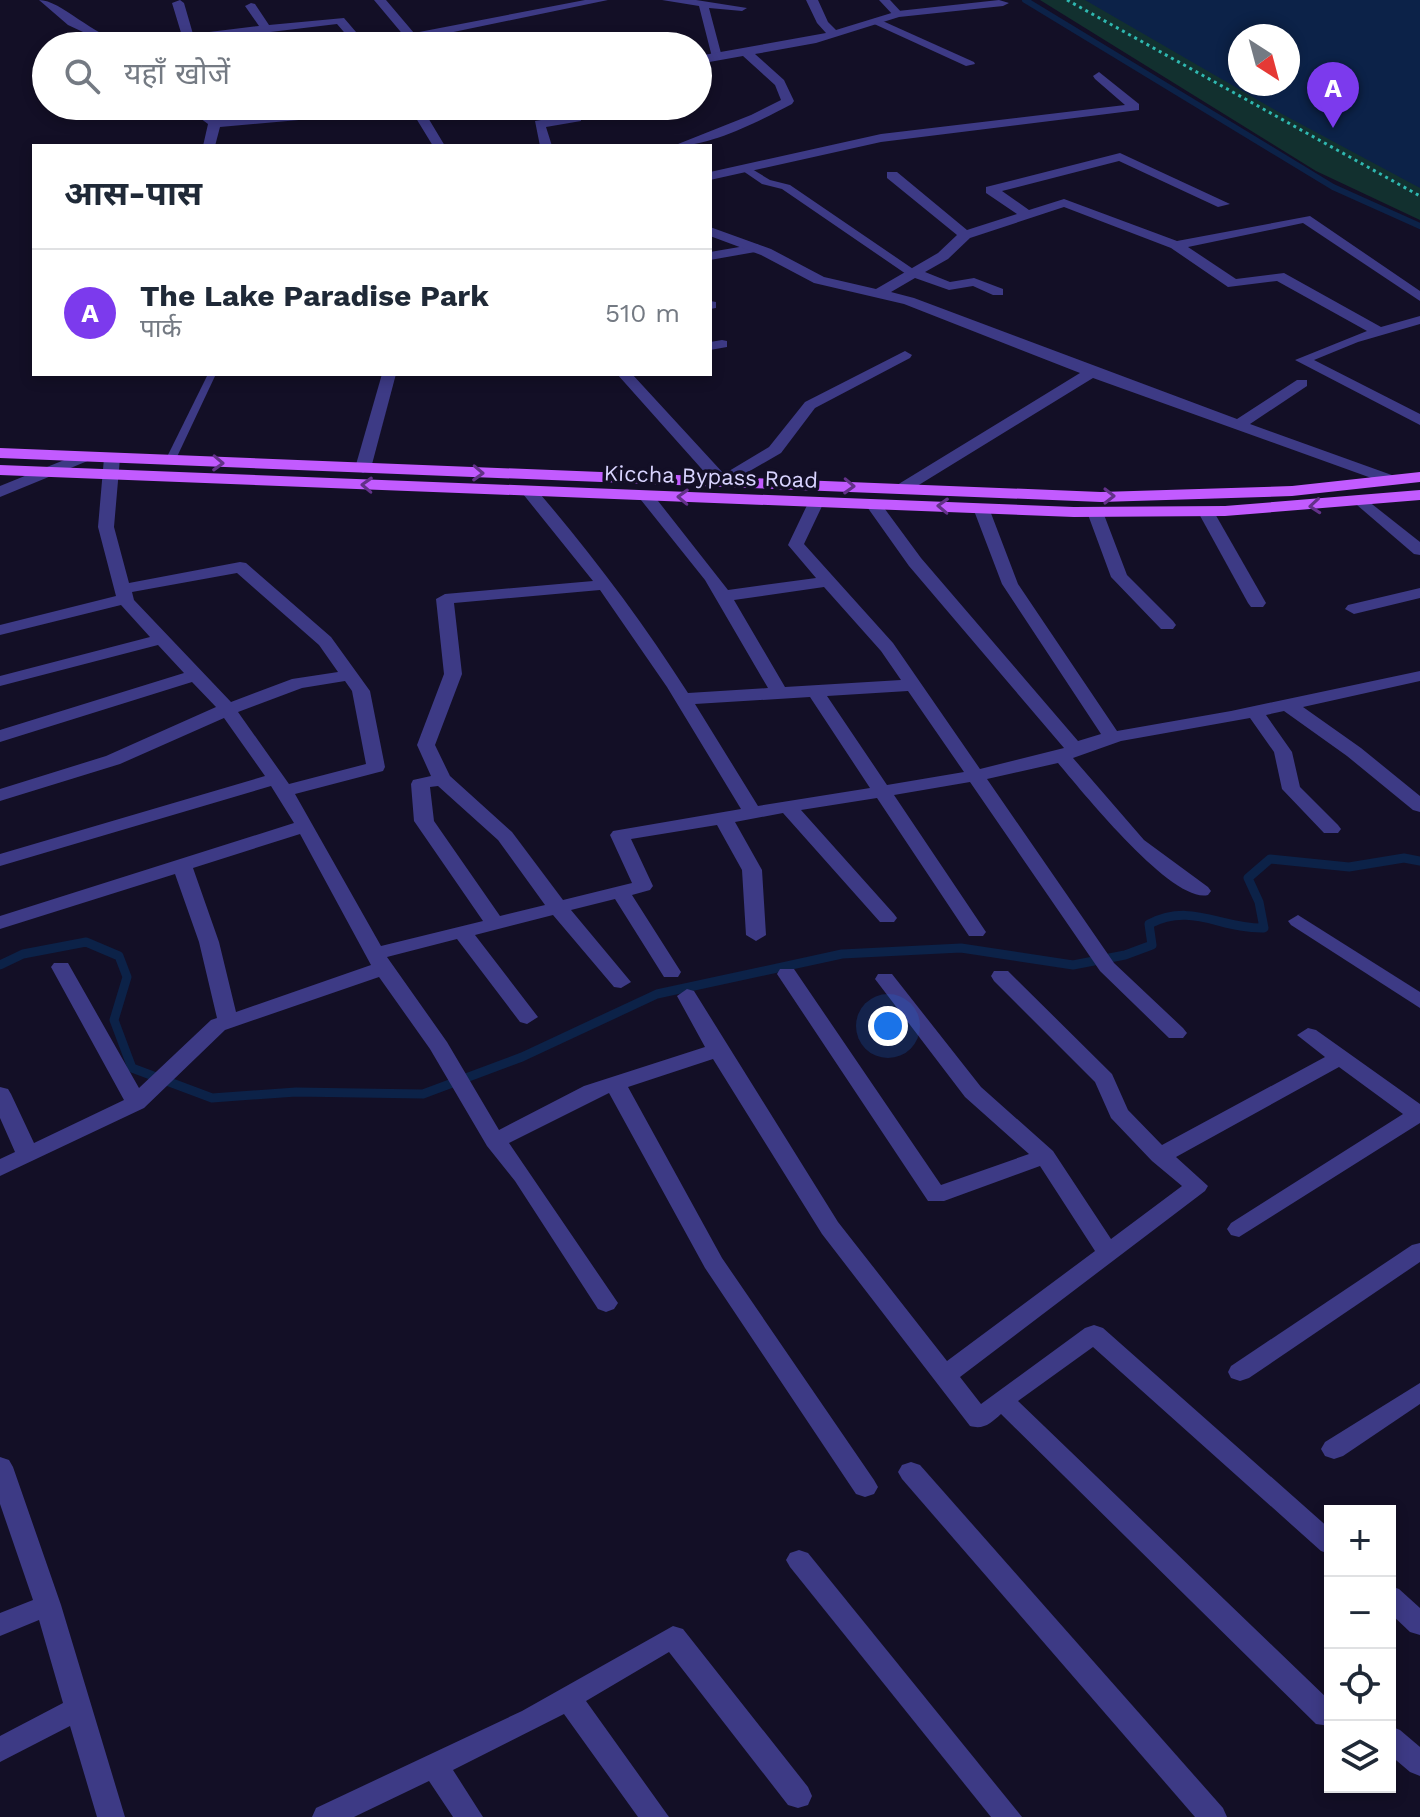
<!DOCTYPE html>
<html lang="hi">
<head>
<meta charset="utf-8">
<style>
	body { margin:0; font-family:"Work Sans","Noto Sans Devanagari",sans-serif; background:#f2f2f3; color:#1f2937 }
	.controls { position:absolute; right:24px; bottom:24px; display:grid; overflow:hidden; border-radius:0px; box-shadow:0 4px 12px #0003 }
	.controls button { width:72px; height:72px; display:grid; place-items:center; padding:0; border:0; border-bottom:2px solid #e0e1e3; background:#fff; color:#1f2937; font:40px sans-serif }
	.compass { position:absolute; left:1228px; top:24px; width:72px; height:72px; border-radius:50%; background:#fff; box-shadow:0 4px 12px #0003; rotate:144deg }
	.you { position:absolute; left:888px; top:1026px; width:28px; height:28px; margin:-20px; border:6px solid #fff; border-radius:50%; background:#1a73e8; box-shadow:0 0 0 12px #1a73e833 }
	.badge { display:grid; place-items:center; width:52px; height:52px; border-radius:50%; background:#7c3aed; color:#fff; font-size:26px; font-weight:700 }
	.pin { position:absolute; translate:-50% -66px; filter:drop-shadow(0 2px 4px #0008) }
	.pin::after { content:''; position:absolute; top:42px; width:28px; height:24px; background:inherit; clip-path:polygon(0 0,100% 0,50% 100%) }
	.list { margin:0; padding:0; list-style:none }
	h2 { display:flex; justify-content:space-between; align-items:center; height:104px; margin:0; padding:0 32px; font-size:34px }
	h2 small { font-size:26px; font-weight:400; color:#747a83 }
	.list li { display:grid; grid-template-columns:52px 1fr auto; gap:24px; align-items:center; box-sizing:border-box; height:128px; padding:0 32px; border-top:2px solid #e0e1e3 }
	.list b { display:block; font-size:30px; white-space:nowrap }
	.list p { margin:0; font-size:26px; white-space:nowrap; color:#747a83 }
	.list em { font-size:26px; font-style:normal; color:#747a83 }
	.icon { flex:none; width:44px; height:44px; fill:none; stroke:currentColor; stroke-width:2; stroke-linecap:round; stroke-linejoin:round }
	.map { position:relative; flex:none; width:1420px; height:1817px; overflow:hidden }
	.search { position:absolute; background:#fff; box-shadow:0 4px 12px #0003; left:32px; top:32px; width:680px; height:88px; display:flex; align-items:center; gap:20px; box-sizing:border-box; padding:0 28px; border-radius:44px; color:#747a83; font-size:30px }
	.panel { position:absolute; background:#fff; box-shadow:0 4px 12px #0003; left:32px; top:144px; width:680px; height:232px; border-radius:0px }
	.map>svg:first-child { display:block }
	.green { fill:#12302f; fill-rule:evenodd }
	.water { fill:#0c2248; fill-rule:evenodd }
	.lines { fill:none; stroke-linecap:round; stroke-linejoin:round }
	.stream-far1 { stroke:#0c2248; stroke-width:6 }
	.stream { stroke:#0c2248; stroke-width:9 }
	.path { stroke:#2fb8b0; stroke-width:3; stroke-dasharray:3 4; stroke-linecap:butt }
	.service { fill:#3d3a85; fill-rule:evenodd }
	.pedestrian { fill:#3d3a85; fill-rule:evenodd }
	.minor { fill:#3d3a85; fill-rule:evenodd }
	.tertiary { fill:#3d3a85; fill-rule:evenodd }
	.primary { fill:#c25bff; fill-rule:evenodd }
	.oneway { stroke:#623188 }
	.labels { text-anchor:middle; stroke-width:7; stroke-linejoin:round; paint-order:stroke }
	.street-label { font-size:22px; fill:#d9d4ff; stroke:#130f26 }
</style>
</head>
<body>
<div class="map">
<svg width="1420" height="1817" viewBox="0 0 1420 1817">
	<rect width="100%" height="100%" fill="#130f26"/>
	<!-- green -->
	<path class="green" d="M1040,0H1420V220L1316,171ZM1240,36H1288V84H1240Z"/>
	<!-- water -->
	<path class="water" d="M1085,0H1420V188L1282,114ZM1240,36H1288V84H1240Z"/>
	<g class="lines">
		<!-- stream-far1 -->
		<polyline class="stream-far1" points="1025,0 1333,187 1420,226"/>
		<!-- stream -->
		<path class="stream" d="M0,965L23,954L86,942L119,956L127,977L114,1020L132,1068L212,1098L296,1092L423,1094L522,1057L657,994L842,954L961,948L1073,965L1125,955L1152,945L1149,924C1192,902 1220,929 1264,928L1259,902L1248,878L1270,859L1349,867L1404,858L1420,861"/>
		<!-- path -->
		<polyline class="path" points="1067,0 1420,196"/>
		<!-- service -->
		<polygon class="service" points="208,374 216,374 175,461 170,464 167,463 165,461"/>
		<!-- pedestrian -->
		<g class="pedestrian">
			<polygon points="662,0 696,0 747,8 742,11 709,8 722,57 717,60 712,57 699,6"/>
			<polygon points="879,0 890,0 903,14 894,16"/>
			<polygon points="876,18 974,62 975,64 966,66 872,23 871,21"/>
			<polygon points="584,37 592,37 601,46 590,46 583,39"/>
			<polygon points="288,106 300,106 307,117 305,119 297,119"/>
			<polygon points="747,166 770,180 790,185 919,273 909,276 782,189 762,184 743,171 741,169"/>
			<polygon points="757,244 763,248 761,251 710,260 710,252"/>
			<polygon points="710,301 716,302 716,308 710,309"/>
			<polygon points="722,340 727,341 727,347 710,350 710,342"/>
		</g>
		<!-- minor -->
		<g class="minor">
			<path d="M39,0C61,0 94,37 124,42C141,45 164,38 182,36L172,3L180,0L184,3L193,34L259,26L245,6L251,3L255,4L269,25L344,18L368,46H356L337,24L156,46H113L68,25Z"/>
			<polygon points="374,0 386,0 414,33 585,0 608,0 415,40 411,46 399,46 405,37"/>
			<path d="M806,0H818L828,22L836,30L898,11L999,0L1009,3L1003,6L899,17L816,43L755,54L784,80L794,101L792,104C757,122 713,146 673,146L751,115L781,100L775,85L743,56L698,64V56L826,33L817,23Z"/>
			<polygon points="1099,72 1139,104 1139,110 881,142 710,180 710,172 881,134 1125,105 1095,79 1093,76"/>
			<path d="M184,106C204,106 210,119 228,120L375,106H421L445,146H433L411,110L220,127L215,146H203L208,124Z"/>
			<polygon points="577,114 581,115 581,121 546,127 552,146 540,146 535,121"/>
			<polygon points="1120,153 1230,204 1218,207 1119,161 1002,191 1029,210 1064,199 1177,241 1310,216 1420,291 1420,301 1303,223 1188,247 1236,279 1284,273 1381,327 1420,316 1420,324 1358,342 1314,360 1420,414 1420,425 1295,360 1367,331 1277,281 1228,287 1171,248 1064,207 970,238 948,259 925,272 950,282 974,278 1003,289 1003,295 993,295 973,286 949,290 915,278 891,292 914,298 1237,419 1297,380 1307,380 1307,386 1250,424 1400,478 1400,484 1388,484 1093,378 909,491 897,491 897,485 1080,373 904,304 814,283 761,255 710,236 710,227 771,249 824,277 876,289 938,253 957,235 887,178 887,172 897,172 967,230 1017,214 986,193 986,187"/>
			<polygon points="905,351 912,355 910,358 815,408 781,453 722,487 716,485 617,374 632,374 724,474 769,447 805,402"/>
			<polygon points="382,374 396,374 371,468 363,473 355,468"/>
			<path d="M112,453L120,458L114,527L129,583L240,562L246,563L331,637L370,691L385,767L383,771L295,794L381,946L483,921L414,821L411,784L413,780L431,776L417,745L444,674L436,599L445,594L593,581L523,494V488H535C591,553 642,621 688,693L768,688L705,580L637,495L639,492H651L728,590L816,578L788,545L810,499H822L824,502L804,544L893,643L980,769L1064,748L909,566L865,504L867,501H879L921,558L1078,741L1101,734L1002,584L973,508L975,505H987L989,508L1018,584L1117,731L1231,711L1420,671V681L1303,707L1361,748L1420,796V812L1413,810L1347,756L1284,711L1266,715L1292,752L1300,787L1338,825L1341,829L1338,833H1324L1282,789L1274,752L1250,718L1121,741L1073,758L1144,840L1208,887L1211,891L1208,895C1172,904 1081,790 1058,763L987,779L1114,963L1183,1028L1187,1033L1183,1038H1169L1100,971L970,782L894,795L986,932L983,936H969L877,798L801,810L894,914L897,918L894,922H880L783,813L735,822L762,870L766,935L756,941L746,935L742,870L717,825L631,839L653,886L650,890L632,895L681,972L678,977H664L615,899L571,910L631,982L621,988L614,987L553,915L475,935L538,1017L527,1024L520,1022L457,939L387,957L447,1042L499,1130L584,1086L705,1047L677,996L687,989L694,991L838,1222L947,1361L1095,1251L1040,1166L944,1201H928L777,974L780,969H794L941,1185L1029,1154L965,1097L875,979L878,974H892L981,1087L1053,1151L1111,1239L1182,1186L1152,1161L1111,1118L1095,1082L994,981L991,976L994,971H1008L1112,1074L1128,1110L1162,1145L1325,1057L1297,1035L1308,1028L1316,1030L1420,1104V1123L1239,1237L1231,1235L1227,1229L1231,1223L1403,1114L1339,1067L1176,1157L1208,1186L1205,1191L960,1377L981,1404L1085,1328L1094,1325L1103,1328L1330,1529V1554L1321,1551L1093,1347L1018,1401L1330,1701V1726L1316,1724L1001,1414C991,1423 984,1430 970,1426L822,1234L713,1059L628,1087L722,1258L874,1480L878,1487L874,1494L865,1497L856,1494L705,1268L609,1093L509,1143L618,1303L614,1309L606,1312L598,1309L515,1181L487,1146L430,1049L379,977L225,1030L144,1108L0,1176V1159L15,1152L0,1118V1087L8,1089L11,1094L34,1143L124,1100L51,967L54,963H68L139,1088L211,1020L217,1018L199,942L175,874L0,929V916L294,823L271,786L0,866V854L265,776L224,718L120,764L0,801V789L106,756L216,707L192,682L0,742V730L184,673L158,645L0,686V676L150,637L121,605L0,635V625L116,596L98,527L104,458ZM237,573L319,645L338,672L292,679L231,702L134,600L132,592ZM824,587L881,651L901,680L785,687L734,600ZM600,590L667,687L741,809L613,831L610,835L632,883L563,900L512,832L450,776L435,745L462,674L454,603ZM345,681L352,691L366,764L289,784L238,712L302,688ZM908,691L964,772L887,785L827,696ZM810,697L870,788L758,806L695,704ZM438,786L498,840L545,905L500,916L434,821L430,787ZM300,834L371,965L236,1012L219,942L193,868Z"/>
			<polygon points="1363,497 1420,542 1420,555 1414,554 1357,505 1357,499"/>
			<polygon points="1095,507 1103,512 1127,575 1173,621 1176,625 1173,629 1161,629 1111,577 1087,512"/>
			<polygon points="1206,507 1214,512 1266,603 1263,607 1251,607 1248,603 1198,512"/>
			<polygon points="1420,588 1420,598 1354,614 1345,609 1348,605"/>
			<polygon points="1298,915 1420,992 1420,1008 1291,925 1288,921"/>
			<polygon points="1420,1243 1420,1262 1249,1378 1240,1381 1231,1378 1228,1372 1231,1366 1412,1245"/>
			<polygon points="1420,1383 1420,1404 1343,1456 1334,1459 1325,1456 1321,1449 1325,1442"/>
			<polygon points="0,1457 9,1460 13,1467 61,1605 125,1817 97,1817 70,1726 0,1762 0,1736 63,1703 39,1620 0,1636 0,1613 33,1600 0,1504"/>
			<polygon points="911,1462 920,1465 1223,1808 1227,1817 1195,1817 902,1479 898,1472 902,1465"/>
			<polygon points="799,1550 808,1553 1022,1817 991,1817 790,1567 786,1560 790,1553"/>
			<polygon points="1390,1586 1399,1589 1420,1608 1420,1635 1410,1632 1390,1613"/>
			<polygon points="673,1626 683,1629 808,1787 812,1796 808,1805 798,1808 788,1805 669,1652 586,1701 669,1817 638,1817 564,1714 453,1770 483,1817 453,1817 429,1781 354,1817 312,1817 316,1808 522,1711"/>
			<polygon points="1390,1726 1400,1730 1420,1747 1420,1776 1410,1772 1390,1755"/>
		</g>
		<!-- tertiary -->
		<polygon class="tertiary" points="84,452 92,457 90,460 0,497 0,486"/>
		<!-- primary -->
		<g class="primary">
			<polygon points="0,448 1101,492 1292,486 1420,472 1420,482 1292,496 1101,502 0,458"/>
			<polygon points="0,465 1074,507 1225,506 1420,490 1420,500 1225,516 1074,517 0,475"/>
		</g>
	</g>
	<!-- one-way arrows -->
	<defs><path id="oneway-chevron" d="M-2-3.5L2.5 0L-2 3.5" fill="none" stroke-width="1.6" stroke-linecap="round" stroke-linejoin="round" transform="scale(2)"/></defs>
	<g class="oneway">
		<use href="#oneway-chevron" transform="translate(218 463) rotate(2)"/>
		<use href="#oneway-chevron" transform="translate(478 473) rotate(2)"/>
		<use href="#oneway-chevron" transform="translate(367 485) rotate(-178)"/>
		<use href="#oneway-chevron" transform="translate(849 486) rotate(2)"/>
		<use href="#oneway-chevron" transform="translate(1109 496)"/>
		<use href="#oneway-chevron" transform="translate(683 497) rotate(-178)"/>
		<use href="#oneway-chevron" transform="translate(943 506) rotate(-178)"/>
		<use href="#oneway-chevron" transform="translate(1315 506) rotate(175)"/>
	</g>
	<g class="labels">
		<!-- street labels -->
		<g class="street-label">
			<text transform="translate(711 476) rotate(2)" y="8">Kiccha Bypass Road</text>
		</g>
	</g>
</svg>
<div class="controls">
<button>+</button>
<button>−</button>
<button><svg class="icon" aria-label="locate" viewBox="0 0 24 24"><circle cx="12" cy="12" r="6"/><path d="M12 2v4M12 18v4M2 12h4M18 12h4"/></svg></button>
<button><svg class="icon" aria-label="layers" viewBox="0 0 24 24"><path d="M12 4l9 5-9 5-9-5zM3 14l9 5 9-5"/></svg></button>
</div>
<svg class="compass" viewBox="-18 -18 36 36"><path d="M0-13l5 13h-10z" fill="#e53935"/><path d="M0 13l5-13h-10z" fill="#747a83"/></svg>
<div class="you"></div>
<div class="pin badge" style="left:1333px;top:128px">A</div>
<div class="search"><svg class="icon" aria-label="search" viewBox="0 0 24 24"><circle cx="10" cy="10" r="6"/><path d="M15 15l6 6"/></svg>यहाँ खोजें</div>
<section class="panel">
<h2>आस-पास<small></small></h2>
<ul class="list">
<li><span class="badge">A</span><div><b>The Lake Paradise Park</b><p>पार्क</p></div><em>510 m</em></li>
</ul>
</section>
</div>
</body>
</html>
